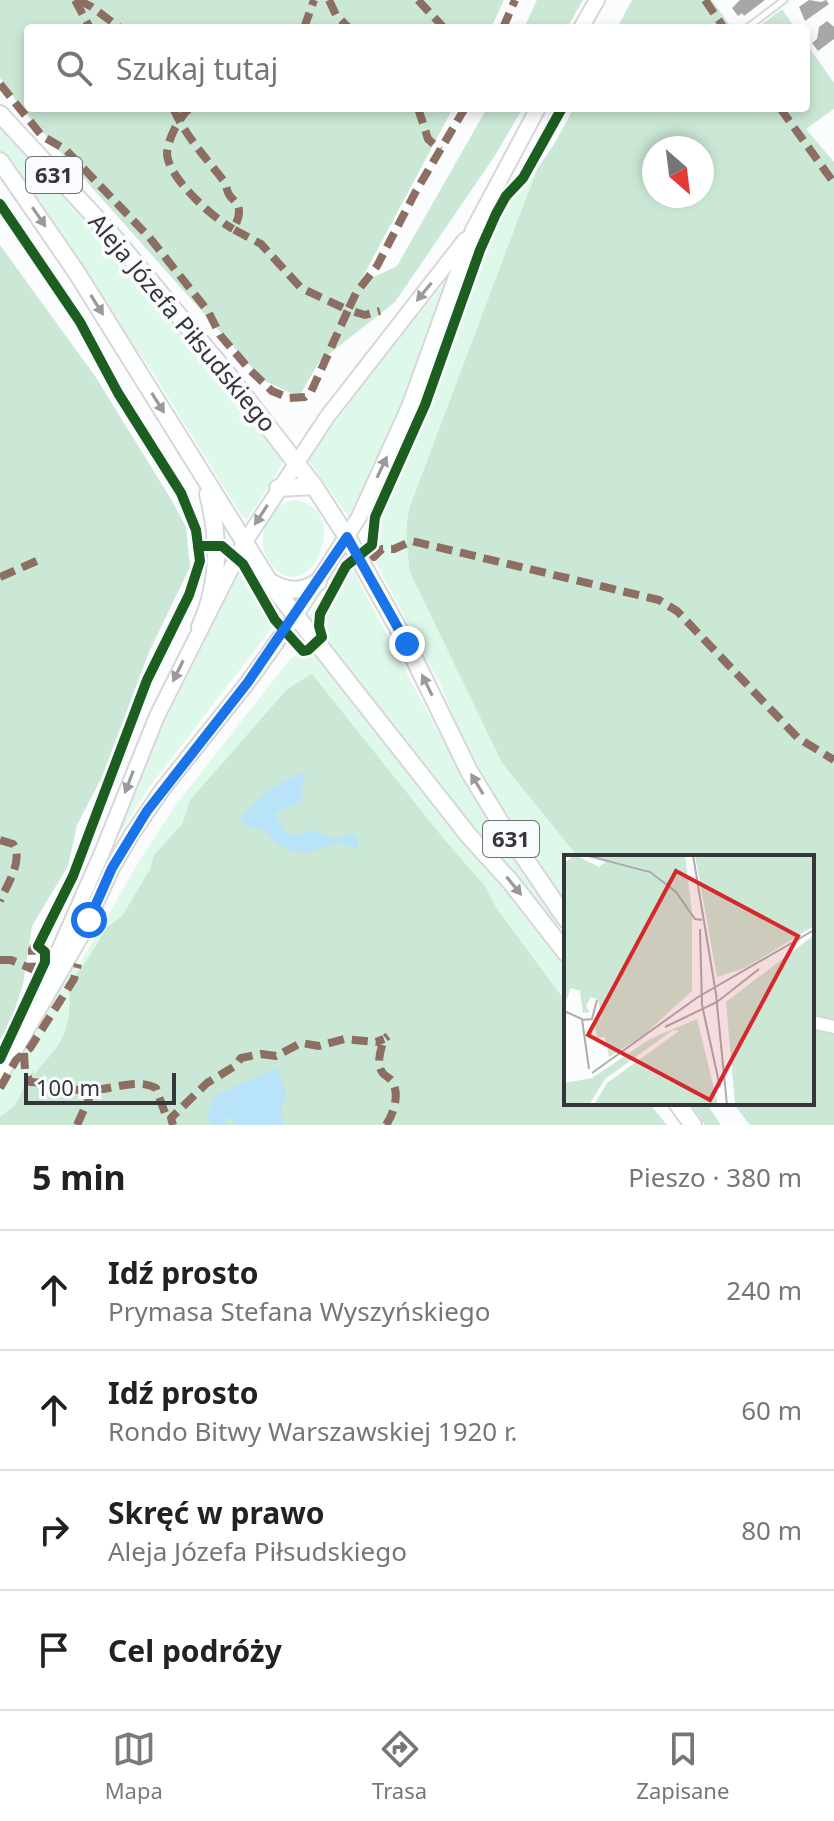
<!DOCTYPE html>
<html lang="pl">
<head>
<meta charset="utf-8">
<style>
	body { margin:0; font-family:"Noto Sans",sans-serif; background:#f2f2f2; color:#222 }
	.compass { position:absolute; left:642px; top:136px; width:72px; height:72px; border-radius:50%; background:#fff; box-shadow:0 4px 12px #0003; rotate:152deg }
	.scale { position:absolute; left:24px; bottom:20px; width:152px; box-sizing:border-box; padding-left:8px; border:4px solid #353639; border-top:0; font-size:22px; line-height:28px; white-space:nowrap; color:#353639; -webkit-text-stroke:6px #fafbff; paint-order:stroke }
	.stop { position:absolute; width:24px; height:24px; margin:-18px; border:6px solid #1a73e8; border-radius:50%; background:#fff }
	.stop.end { background:#1a73e8; border-color:#fff; box-shadow:0 2px 8px #0008 }
	.list { margin:0; padding:0; list-style:none }
	h2 { display:flex; justify-content:space-between; align-items:center; height:104px; margin:0; padding:0 32px; font-size:34px }
	h2 small { font-size:26px; font-weight:400; color:#767676 }
	.list li { display:grid; grid-template-columns:52px 1fr auto; gap:24px; align-items:center; box-sizing:border-box; height:120px; padding:0 32px; border-top:2px solid #e0e0e0 }
	.list b { display:block; font-size:30px; white-space:nowrap }
	.list p { margin:0; font-size:26px; white-space:nowrap; color:#767676 }
	.list em { font-size:26px; font-style:normal; color:#767676 }
	.icon { flex:none; width:44px; height:44px; fill:none; stroke:currentColor; stroke-width:2; stroke-linecap:round; stroke-linejoin:round }
	.map { position:relative; flex:none; width:834px; height:1125px; overflow:hidden }
	.search { position:absolute; background:#fff; box-shadow:0 4px 12px #0003; left:24px; right:24px; top:24px; height:88px; display:flex; align-items:center; gap:20px; box-sizing:border-box; padding:0 28px; border-radius:8px; color:#767676; font-size:30px }
	.sheet { height:584px; background:#fff }
	nav { display:flex; justify-content:space-around; align-items:center; box-sizing:border-box; height:112px; border-top:2px solid #e0e0e0; background:#fff; font-size:22px; color:#767676 }
	nav a { display:grid; justify-items:center; gap:4px }
	nav .on { color:#7a7b7e }
	.map>svg:first-child { display:block }
	.green { fill:#def9e9 }
	.forest { fill:#cbe8d6; fill-rule:evenodd }
	.water { fill:#b9e3f8 }
	.building { fill:#a6a7a9 }
	.lines { fill:none; stroke-linecap:round; stroke-linejoin:round }
	.service-casing { stroke:#d7d7d9; stroke-width:9 }
	.tertiary-casing { stroke:#d7d7d9; stroke-width:16 }
	.secondary-casing { stroke:#d7d7d9; stroke-width:18 }
	.primary-casing { stroke:#d7d7d9; stroke-width:20 }
	.service { stroke:#feffff; stroke-width:5 }
	.tertiary { stroke:#feffff; stroke-width:12 }
	.secondary { stroke:#feffff; stroke-width:14 }
	.primary { stroke:#feffff; stroke-width:16 }
	.quiet { stroke:#8d6e63; stroke-width:8; stroke-dasharray:16 8; stroke-linecap:butt }
	.cycleway-casing { stroke:#fafbff; stroke-width:15 }
	.cycleway { stroke:#1b5e20; stroke-width:10 }
	.oneway { fill:#9a9a9c }
	.route { stroke:#1a73e8; stroke-width:10 }
	.labels { text-anchor:middle; stroke-width:8; stroke-linejoin:round; paint-order:stroke }
	.shield { fill:#fafbff; stroke:#707174; stroke-width:2 }
	.shield-label { font-size:22px; font-weight:bold; fill:#353639 }
	.street-label { font-size:24px; fill:#353639; stroke:#fafbff }
	.inset-road { fill:none; stroke:#acadaf; stroke-width:2 }
	.view { fill:#d62828; fill-opacity:0.15; stroke:#d62828; stroke-width:4 }
	.inset-edge { fill:none; stroke:#353639; stroke-width:4 }
</style>
</head>
<body>
<div class="map">
<svg width="834" height="1125" viewBox="0 0 834 1125">
	<rect width="100%" height="100%" fill="#fbfcfe"/>
	<!-- green -->
	<g class="green">
		<polygon points="0,126 105,241 280,456 283,463 247,520 241,515 153,373 0,151"/>
		<polygon points="537,169 410,506 407,547 411,572 502,763 578,857 566,857 566,901 518,839 475,768 441,686 373,557 378,543 377,523 437,388 484,249 508,200 524,187"/>
		<polygon points="448,278 397,416 349,517 308,460 360,388"/>
		<path d="M294,500C359,508 304,621 267,558C255,537 269,504 294,500Z"/>
		<polygon points="243,558 282,611 279,618 242,560"/>
		<polygon points="345,561 347,563 318,614 317,623 320,634 308,618"/>
		<polygon points="237,571 241,571 272,623 272,628 147,790 119,835 116,834 172,698"/>
		<path d="M349,572H354L434,725L490,820L562,926L553,923L470,825L328,646L330,643C313,621 337,593 349,572Z"/>
		<path d="M310,653L313,656L316,653L566,961V1002L443,838L302,680L287,689L197,792L190,800L182,824L154,855L150,869L122,916L107,927L85,963L69,982C70,1005 71,1026 58,1046C51,1056 41,1065 33,1077L32,1072L15,1105L0,1117V1086L71,961L79,965L138,863L175,806L290,659L297,655L305,656Z"/>
	</g>
	<!-- forest -->
	<g class="forest">
		<polygon points="0,0 504,0 491,28 28,28 28,108 453,108 359,284 397,266 487,108 523,108 494,157 395,302 319,362 299,397 263,380 22,109 0,78"/>
		<polygon points="537,0 583,0 567,28 524,28"/>
		<polygon points="632,0 712,0 732,28 617,28"/>
		<polygon points="782,9 795,28 757,28"/>
		<path d="M806,43L834,83V109L806,129L834,162V1022L812,1017V857H578L502,763L410,572C407,546 404,533 410,506L537,169L553,146L574,108H806ZM654,148H702V196H654Z"/>
		<polygon points="0,245 95,376 171,499 186,527 190,567 149,652 102,777 77,825 68,866 32,926 23,984 11,1021 0,1040"/>
		<path d="M312,674L443,838L484,885L497,909L566,1002V1103H649L667,1125H0V1117L15,1105L33,1070L34,1075C41,1064 52,1055 58,1045C71,1025 70,1005 69,982L85,963L107,927L122,916L150,869L154,855L182,824L190,800L197,792L287,689Z"/>
		<polygon points="812,1028 834,1032 834,1125 750,1125 733,1103 812,1103"/>
		<polygon points="690,1103 706,1103 721,1125 705,1125"/>
	</g>
	<!-- water -->
	<g class="water">
		<polygon points="300,773 306,777 300,792 303,798 298,803 275,813 285,832 296,836 312,830 333,838 353,834 357,838 358,849 337,843 306,853 292,851 276,843 263,829 246,826 239,818 269,790"/>
		<polygon points="276,1068 287,1094 280,1113 285,1125 233,1125 232,1117 226,1119 226,1125 212,1125 206,1115 216,1095"/>
	</g>
	<!-- building -->
	<g class="building">
		<polygon points="740,0 765,0 744,16 742,13 738,16 732,8"/>
		<polygon points="809,0 821,2 826,0 829,4 805,21 799,7"/>
		<polygon points="827,21 834,27 834,39 818,51 812,43 817,39 819,27"/>
	</g>
	<g class="lines">
		<defs>
			<polyline id="service" points="747,28 784,0"/>
			<polyline id="tertiary" points="812,1022 834,1027"/>
			<g id="secondary">
				<polyline points="581,28 597,0"/>
				<polyline points="41,991 101,855 157,716 244,543 327,417 465,240"/>
				<polyline points="0,1076 80,938 112,868 132,834 162,790 248,682 296,615 359,517 409,407 473,230 538,108"/>
			</g>
			<g id="primary">
				<polyline points="0,114 111,234 229,376 314,486 347,537 407,644 469,771 500,822 566,919"/>
				<polyline points="0,161 77,273 270,583 469,836 510,881 566,953"/>
				<polyline points="278,488 314,486"/>
				<path d="M272,583C288,592 302,592 318,582"/>
				<path d="M200,627C220,584 220,540 208,494"/>
				<polyline points="677,1103 693,1125"/>
			</g>
		</defs>
		<!-- service casing -->
		<use href="#service" class="service-casing"/>
		<!-- tertiary casing -->
		<use href="#tertiary" class="tertiary-casing"/>
		<!-- secondary casing -->
		<use href="#secondary" class="secondary-casing"/>
		<!-- primary casing -->
		<use href="#primary" class="primary-casing"/>
		<!-- service -->
		<use href="#service" class="service"/>
		<!-- tertiary -->
		<use href="#tertiary" class="tertiary"/>
		<!-- secondary -->
		<use href="#secondary" class="secondary"/>
		<!-- primary -->
		<use href="#primary" class="primary"/>
		<!-- quiet -->
		<g class="quiet">
			<polyline points="75,0 90,28"/>
			<polyline points="78,0 92,7 120,28"/>
			<polyline points="329,0 336,15 349,28"/>
			<polyline points="418,0 444,28"/>
			<polyline points="705,0 724,28"/>
			<polyline points="304,28 314,0"/>
			<polyline points="503,28 515,0"/>
			<polyline points="0,84 42,136 65,149 149,237 208,311 220,335 250,370 272,391 289,398 305,397 311,392 348,310 365,315 380,311"/>
			<path d="M173,108C185,135 205,157 223,180C227,185 226,191 230,196C235,202 239,204 239,212C239,218 236,224 233,229L261,244L301,288L348,310L356,293L377,266L416,191L465,108"/>
			<path d="M190,108C179,117 168,139 167,153C167,177 213,218 233,229"/>
			<polyline points="418,108 428,139 440,150"/>
			<polyline points="780,108 834,183"/>
			<polyline points="372,554 374,557 382,549 394,549 412,541 659,600 677,611 798,738 834,760"/>
			<polyline points="0,577 39,560"/>
			<path d="M0,840L13,844C24,860 7,885 0,901"/>
			<polyline points="0,960 11,960 32,969 32,950 37,941"/>
			<path d="M24,1053L25,1070L30,1082C53,1083 68,1092 93,1090C114,1089 137,1078 156,1088L165,1113L171,1118"/>
			<polyline points="0,1088 16,1060 30,1048 51,1015 74,979 78,964"/>
			<polyline points="77,1125 93,1090"/>
			<polyline points="173,1125 171,1118 207,1083 235,1066 241,1058 261,1054 276,1056 301,1043 319,1046 344,1039 376,1042 384,1039"/>
			<path d="M386,1125C394,1113 400,1094 392,1081C389,1077 384,1076 382,1072C376,1063 381,1049 384,1039L388,1036"/>
		</g>
		<defs>
			<g id="cycleway">
				<polyline points="0,204 80,322 118,393 181,493 196,530 200,561 189,595 147,680 73,876 38,946 45,952 45,962 0,1059"/>
				<polyline points="198,546 222,546 243,564 275,620 303,651 308,650 322,637 319,626 320,614 346,566 372,545 375,517 425,405 480,250 496,214 506,196 523,178 562,108"/>
			</g>
		</defs>
		<!-- cycleway casing -->
		<use href="#cycleway" class="cycleway-casing"/>
		<!-- cycleway -->
		<use href="#cycleway" class="cycleway"/>
	</g>
	<!-- one-way arrows -->
	<defs><path id="oneway-solid" d="M-6-.8H1V-3.2L6.5 0L1 3.2V.8H-6Z" transform="scale(2)"/></defs>
	<g class="oneway">
		<use href="#oneway-solid" transform="translate(39 217) rotate(56)"/>
		<use href="#oneway-solid" transform="translate(424 292) rotate(129)"/>
		<use href="#oneway-solid" transform="translate(97 305) rotate(58)"/>
		<use href="#oneway-solid" transform="translate(158 403) rotate(58)"/>
		<use href="#oneway-solid" transform="translate(382 467) rotate(-65)"/>
		<use href="#oneway-solid" transform="translate(261 515) rotate(123)"/>
		<use href="#oneway-solid" transform="translate(178 671) rotate(116)"/>
		<use href="#oneway-solid" transform="translate(427 685) rotate(-116)"/>
		<use href="#oneway-solid" transform="translate(129 782) rotate(111)"/>
		<use href="#oneway-solid" transform="translate(477 784) rotate(-121)"/>
		<use href="#oneway-solid" transform="translate(514 886) rotate(51)"/>
	</g>
	<g class="lines">
		<!-- route -->
		<polyline class="route" points="89,920 112,868 147,811 248,682 347,537 407,644"/>
	</g>
	<g class="labels">
		<!-- shield labels -->
		<g class="shield">
			<rect x="26" y="157" width="56" height="36" rx="6"/>
			<rect x="483" y="821" width="56" height="36" rx="6"/>
		</g>
		<g class="shield-label">
			<text x="54" y="183">631</text>
			<text x="511" y="847">631</text>
		</g>
		<!-- street labels -->
		<g class="street-label">
			<text transform="translate(182 323) rotate(50)" y="8">Aleja Józefa Piłsudskiego</text>
		</g>
	</g>
	<!-- overview -->
	<g transform="translate(564 855)">
		<rect width="250" height="250" fill="#fbfcfe"/>
		<path d="M11,0L35,12L42,6L80,15L110,36L128,61V136L81,179L45,202L41,182L33,183L30,165L38,163L34,145L27,142L22,151L26,157L19,158L16,136L7,133L0,151V8ZM22,0H121L128,57L81,14ZM131,0H250V71L181,113L153,122ZM250,80V250H171L162,147ZM133,164L154,250H30L43,228L115,176L109,175L41,224L25,250H0V228L28,223L86,184Z" fill="#cbe8d6"/>
		<path class="inset-road" d="M21,0L86,17L112,37L131,64L138,65M129,0L152,139L163,250M136,74L138,150L156,232M0,156L18,164L25,214M18,165L28,164L33,145M101,172L153,147L195,114M28,218L134,142L250,75"/>
		<path class="view" d="M112,16L234,81L146,245L24,180Z"/>
		<rect width="250" height="250" class="inset-edge"/>
	</g>
</svg>
<svg class="compass" viewBox="-18 -18 36 36"><path d="M0-13l5 13h-10z" fill="#e53935"/><path d="M0 13l5-13h-10z" fill="#767676"/></svg>
<div class="scale">100 m</div>
<div class="stop" style="left:89px;top:920px"></div>
<div class="stop end" style="left:407px;top:644px"></div>
<div class="search"><svg class="icon" aria-label="search" viewBox="0 0 24 24"><circle cx="10" cy="10" r="6"/><path d="M15 15l6 6"/></svg>Szukaj tutaj</div>
</div>
<section class="sheet">
<h2>5 min<small>Pieszo · 380 m</small></h2>
<ul class="list">
<li><svg class="icon" aria-label="ahead" viewBox="0 0 24 24"><path d="M12 20V5M6 11l6-6 6 6"/></svg><div><b>Idź prosto</b><p>Prymasa Stefana Wyszyńskiego</p></div><em>240 m</em></li>
<li><svg class="icon" aria-label="ahead" viewBox="0 0 24 24"><path d="M12 20V5M6 11l6-6 6 6"/></svg><div><b>Idź prosto</b><p>Rondo Bitwy Warszawskiej 1920 r.</p></div><em>60 m</em></li>
<li><svg class="icon" aria-label="right" viewBox="0 0 24 24"><path d="M7 20v-9h11M14 6l5 5-5 5"/></svg><div><b>Skręć w prawo</b><p>Aleja Józefa Piłsudskiego</p></div><em>80 m</em></li>
<li><svg class="icon" aria-label="arrive" viewBox="0 0 24 24"><path d="M6 21V4h12l-3 4 3 4H6"/></svg><div><b>Cel podróży</b></div></li>
</ul>
</section>
<nav>
<a class="on"><svg class="icon" aria-label="map" viewBox="0 0 24 24"><path d="M3 6l6-2 6 2 6-2v14l-6 2-6-2-6 2zM9 4v14M15 6v14"/></svg>Mapa</a>
<a><svg class="icon" aria-label="directions" viewBox="0 0 24 24"><path d="M12 3l9 9-9 9-9-9zM9 14v-3h6M13 9l2 2-2 2"/></svg>Trasa</a>
<a><svg class="icon" aria-label="saved" viewBox="0 0 24 24"><path d="M7 4h10v16l-5-4-5 4z"/></svg>Zapisane</a>
</nav>
</body>
</html>
